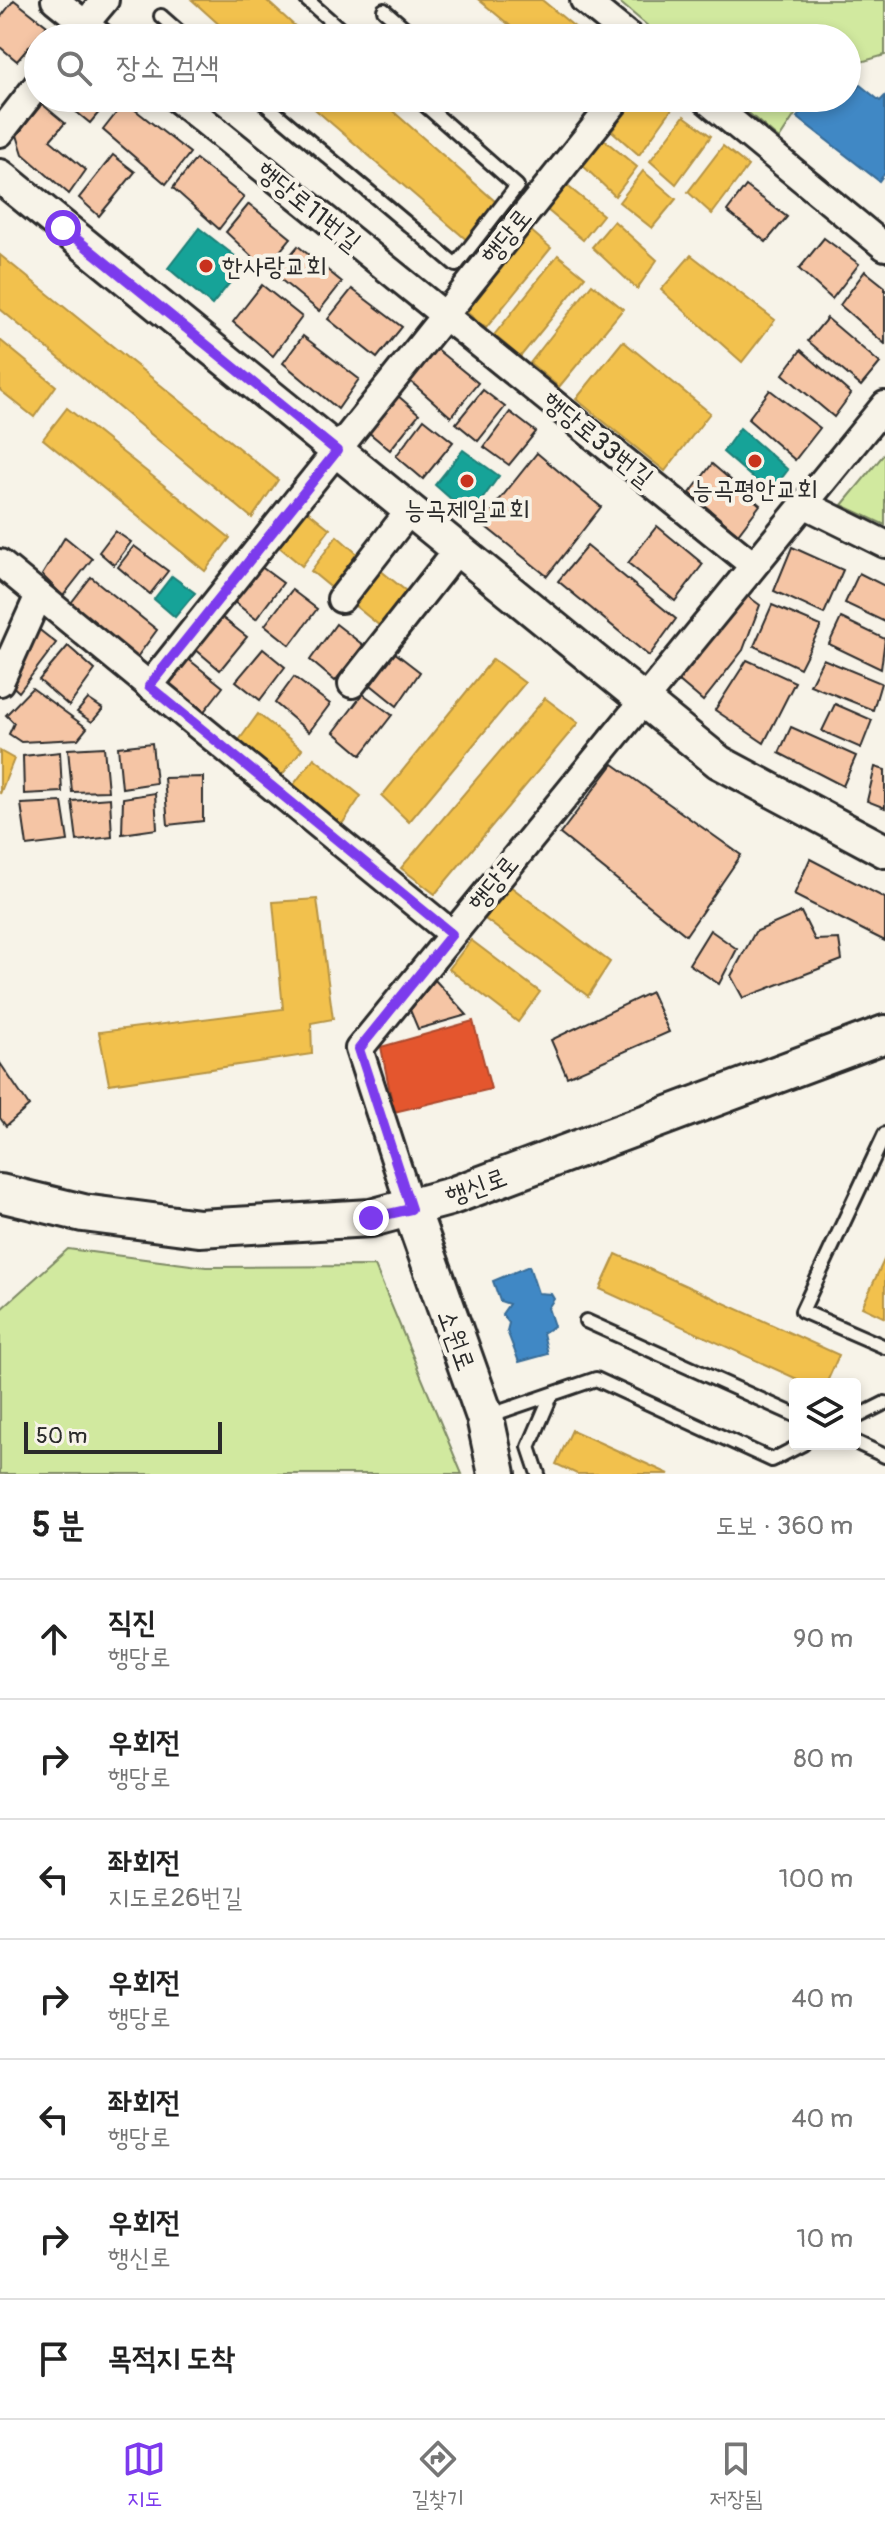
<!DOCTYPE html>
<html lang="ko">
<head>
<meta charset="utf-8">
<style>
	body { margin:0; font-family:Pangolin,"Poor Story",sans-serif; background:#f2f2f2; color:#222 }
	.controls { position:absolute; right:24px; bottom:24px; display:grid; overflow:hidden; border-radius:8px; box-shadow:0 4px 12px #0003 }
	.controls button { width:72px; height:72px; display:grid; place-items:center; padding:0; border:0; border-bottom:2px solid #e0e0e0; background:#fff; color:#222; font:40px sans-serif }
	.scale { position:absolute; left:24px; bottom:20px; width:198px; box-sizing:border-box; padding-left:8px; border:4px solid #2b2b2b; border-top:0; font-size:22px; line-height:28px; white-space:nowrap; color:#2b2b2b; -webkit-text-stroke:6px #f7f3e8; paint-order:stroke }
	.stop { position:absolute; width:24px; height:24px; margin:-18px; border:6px solid #7c3aed; border-radius:50%; background:#fff }
	.stop.end { background:#7c3aed; border-color:#fff; box-shadow:0 2px 8px #0008 }
	.list { margin:0; padding:0; list-style:none }
	h2 { display:flex; justify-content:space-between; align-items:center; height:104px; margin:0; padding:0 32px; font-size:34px }
	h2 small { font-size:26px; font-weight:400; color:#767676 }
	.list li { display:grid; grid-template-columns:52px 1fr auto; gap:24px; align-items:center; box-sizing:border-box; height:120px; padding:0 32px; border-top:2px solid #e0e0e0 }
	.list b { display:block; font-size:30px; white-space:nowrap }
	.list p { margin:0; font-size:26px; white-space:nowrap; color:#767676 }
	.list em { font-size:26px; font-style:normal; color:#767676 }
	.icon { flex:none; width:44px; height:44px; fill:none; stroke:currentColor; stroke-width:2; stroke-linecap:round; stroke-linejoin:round }
	.map { position:relative; flex:none; width:885px; height:1474px; overflow:hidden }
	.search { position:absolute; background:#fff; box-shadow:0 4px 12px #0003; left:24px; right:24px; top:24px; height:88px; display:flex; align-items:center; gap:20px; box-sizing:border-box; padding:0 28px; border-radius:44px; color:#767676; font-size:30px }
	.sheet { height:944px; background:#fff }
	nav { display:flex; justify-content:space-around; align-items:center; box-sizing:border-box; height:112px; border-top:2px solid #e0e0e0; background:#fff; font-size:22px; color:#767676 }
	nav a { display:grid; justify-items:center; gap:4px }
	nav .on { color:#7c3aed }
	.map>svg:first-child { display:block }
	.green { fill:#d1e99f; stroke:#7e8a65; stroke-width:2 }
	.homes { fill:#f2c14e; stroke:#b69444; stroke-width:2 }
	.shops { fill:#e4572e; stroke:#ac4a2d; stroke-width:2 }
	.schools { fill:#3f88c5; stroke:#396c97; stroke-width:2 }
	.public { fill:#17a398; stroke:#1d7f77; stroke-width:2 }
	.building { fill:#f5c5a5; stroke:#2b2b2b; stroke-width:2 }
	.lines { fill:none; stroke-linecap:round; stroke-linejoin:round }
	.service-casing { stroke:#2b2b2b; stroke-width:18 }
	.minor-casing { stroke:#2b2b2b; stroke-width:32 }
	.tertiary-casing { stroke:#2b2b2b; stroke-width:38 }
	.secondary-casing { stroke:#2b2b2b; stroke-width:42 }
	.service { stroke:#f7f3e8; stroke-width:12 }
	.minor { stroke:#f7f3e8; stroke-width:26 }
	.tertiary { stroke:#f7f3e8; stroke-width:32 }
	.secondary { stroke:#f7f3e8; stroke-width:36 }
	.route { stroke:#7c3aed; stroke-width:10 }
	.poi-dot { fill:#c8321e; stroke:#f7f3e8; stroke-width:3 }
	.labels { text-anchor:middle; stroke-width:8; stroke-linejoin:round; paint-order:stroke }
	.street-label { font-size:26px; fill:#2b2b2b; stroke:#f7f3e8 }
	.poi-label { font-size:26px; fill:#2b2b2b; stroke:#f7f3e8 }
</style>
</head>
<body>
<div class="map">
<svg width="885" height="1474" viewBox="0 0 885 1474">
	<rect width="100%" height="100%" fill="#f7f3e8"/>
	<filter id="ink" filterUnits="userSpaceOnUse"><feTurbulence type="fractalNoise" baseFrequency=".0125" numOctaves="2"/><feDisplacementMap in="SourceGraphic" scale="16" xChannelSelector="R" yChannelSelector="G"/><feConvolveMatrix kernelMatrix="1 2 1 2 8 2 1 2 1" color-interpolation-filters="sRGB"/></filter>
	<g filter="url(#ink)">
		<!-- green -->
		<g class="green">
			<polygon points="617,0 885,0 885,55 847,66 847,38 662,38"/>
			<polygon points="731,98 806,98 779,139"/>
			<polygon points="885,453 885,525 842,505"/>
			<polygon points="68,1249 206,1267 375,1266 462,1474 0,1474 0,1310"/>
		</g>
		<!-- homes -->
		<g class="homes">
			<polygon points="192,0 266,0 308,38 234,38"/>
			<polygon points="479,0 542,0 588,38 525,38"/>
			<polygon points="302,98 378,98 497,203 468,241"/>
			<polygon points="637,98 664,98 674,106 639,155 612,131"/>
			<polygon points="684,116 711,136 676,184 650,161"/>
			<polygon points="602,138 637,167 615,196 581,164"/>
			<polygon points="723,146 748,166 712,214 688,192"/>
			<polygon points="643,171 676,199 652,228 619,202"/>
			<polygon points="565,184 603,215 583,240 546,209"/>
			<polygon points="614,221 657,260 637,289 592,247"/>
			<polygon points="529,229 551,248 486,328 464,310"/>
			<polygon points="0,255 278,480 252,518 0,309"/>
			<polygon points="558,255 585,277 520,357 494,335"/>
			<polygon points="691,255 775,320 742,362 661,290"/>
			<polygon points="592,284 623,309 559,387 530,363"/>
			<polygon points="0,340 56,386 34,417 0,390"/>
			<polygon points="623,341 710,413 665,471 576,399"/>
			<polygon points="67,408 230,538 205,571 43,439"/>
			<polygon points="305,509 330,529 302,566 277,545"/>
			<polygon points="337,536 361,557 334,590 311,571"/>
			<polygon points="380,570 406,591 380,626 354,605"/>
			<polygon points="493,659 525,683 409,822 382,796"/>
			<polygon points="545,698 578,723 435,894 401,868"/>
			<polygon points="258,714 302,749 278,780 237,743"/>
			<polygon points="0,751 14,759 0,794"/>
			<polygon points="314,758 361,796 340,827 291,788"/>
			<polygon points="510,886 610,962 588,996 485,919"/>
			<polygon points="317,899 333,1019 311,1023 312,1054 109,1084 99,1032 283,1009 273,902"/>
			<polygon points="471,940 540,992 518,1022 449,969"/>
			<polygon points="616,1254 839,1355 826,1384 808,1384 600,1289"/>
			<polygon points="885,1258 885,1318 862,1307"/>
			<polygon points="572,1430 669,1474 577,1474 556,1464"/>
		</g>
		<!-- shops -->
		<polygon class="shops" points="473,1021 491,1089 394,1112 381,1047"/>
		<!-- schools -->
		<g class="schools">
			<polygon points="847,85 856,91 860,85 880,101 885,96 885,173 879,181 797,117 813,98 847,98"/>
			<polygon points="529,1266 538,1293 551,1294 554,1299 548,1308 554,1326 543,1333 548,1354 519,1362 507,1331 509,1323 502,1314 509,1304 500,1301 493,1281"/>
		</g>
		<!-- public -->
		<g class="public">
			<polygon points="199,228 245,264 212,305 168,268"/>
			<polygon points="740,428 788,470 770,493 723,452"/>
			<polygon points="463,450 499,476 470,516 435,485"/>
			<polygon points="172,576 195,593 175,617 154,599"/>
		</g>
		<!-- building -->
		<g class="building">
			<polygon points="14,0 47,26 17,61 0,47 0,18"/>
			<polygon points="59,98 111,98 90,123"/>
			<polygon points="125,102 190,153 166,184 103,130"/>
			<polygon points="42,104 65,123 50,140 86,170 69,194 23,154 17,135"/>
			<polygon points="113,155 135,172 99,216 79,198"/>
			<polygon points="196,159 244,197 219,229 173,188"/>
			<polygon points="746,186 787,217 766,242 727,211"/>
			<polygon points="249,204 291,238 265,269 226,232"/>
			<polygon points="824,238 859,264 832,299 799,269"/>
			<polygon points="298,246 342,282 319,311 274,274"/>
			<polygon points="865,271 885,287 885,344 840,305"/>
			<polygon points="262,285 302,317 273,356 233,322"/>
			<polygon points="352,289 402,327 377,358 328,319"/>
			<polygon points="827,318 880,363 861,386 808,341"/>
			<polygon points="303,336 359,379 338,409 283,363"/>
			<polygon points="435,348 478,383 451,417 410,381"/>
			<polygon points="801,350 851,394 834,417 783,374"/>
			<polygon points="483,390 505,407 478,441 456,423"/>
			<polygon points="770,390 820,428 795,460 748,419"/>
			<polygon points="397,395 419,414 390,450 367,431"/>
			<polygon points="510,412 536,432 509,465 484,447"/>
			<polygon points="424,419 453,442 423,479 396,456"/>
			<polygon points="537,453 601,507 547,576 481,523"/>
			<polygon points="712,464 760,505 738,534 690,493"/>
			<polygon points="657,526 703,564 675,601 628,563"/>
			<polygon points="115,531 131,542 114,565 99,552"/>
			<polygon points="65,537 92,559 63,596 42,575"/>
			<polygon points="134,546 168,571 150,594 118,567"/>
			<polygon points="587,546 676,619 649,656 558,581"/>
			<polygon points="792,547 843,570 824,614 774,591"/>
			<polygon points="260,566 283,583 256,619 233,601"/>
			<polygon points="859,573 885,586 885,622 845,603"/>
			<polygon points="91,577 157,630 137,657 71,603"/>
			<polygon points="292,590 317,609 290,645 265,625"/>
			<polygon points="745,594 760,605 743,650 703,701 677,679"/>
			<polygon points="772,605 821,626 800,668 754,646"/>
			<polygon points="220,616 247,637 220,670 194,648"/>
			<polygon points="841,618 885,639 881,669 829,644"/>
			<polygon points="32,624 56,643 19,692 6,680"/>
			<polygon points="336,624 363,645 335,681 310,660"/>
			<polygon points="68,646 95,670 69,706 39,680"/>
			<polygon points="263,649 285,667 260,700 236,681"/>
			<polygon points="394,652 420,672 397,706 371,685"/>
			<polygon points="187,658 223,687 202,714 167,683"/>
			<polygon points="823,659 881,683 873,710 810,685"/>
			<polygon points="747,660 795,682 764,743 715,710"/>
			<polygon points="294,677 330,704 309,732 275,703"/>
			<polygon points="32,688 87,728 78,739 21,742 9,734 14,723 6,715"/>
			<polygon points="363,694 392,715 361,755 334,732"/>
			<polygon points="88,699 103,709 92,722 77,712"/>
			<polygon points="835,704 872,720 861,748 822,731"/>
			<polygon points="791,727 856,756 843,786 779,753"/>
			<polygon points="152,743 156,783 122,788 118,747"/>
			<polygon points="104,747 108,791 72,792 68,749"/>
			<polygon points="60,752 62,792 24,794 23,756"/>
			<polygon points="613,764 741,855 686,935 560,834"/>
			<polygon points="875,767 885,770 885,808 867,801"/>
			<polygon points="203,777 203,821 168,825 164,778"/>
			<polygon points="155,793 157,829 122,834 123,798"/>
			<polygon points="110,798 112,837 77,841 72,801"/>
			<polygon points="62,802 68,841 27,846 21,804"/>
			<polygon points="810,859 885,898 885,941 794,895"/>
			<polygon points="801,912 815,940 839,939 842,960 743,998 731,976 755,932"/>
			<polygon points="710,930 737,949 719,984 689,964"/>
			<polygon points="435,980 467,1015 418,1029 410,1010"/>
			<polygon points="651,992 669,1032 567,1077 551,1040"/>
			<polygon points="0,1063 29,1106 6,1126 0,1118"/>
		</g>
		<g class="lines">
			<defs>
				<g id="service">
					<polyline points="307,0 350,38"/>
					<polyline points="384,10 416,38"/>
					<polyline points="161,16 186,38"/>
					<polyline points="258,98 456,265 517,186 417,98"/>
					<polyline points="885,1134 802,1311 885,1347"/>
					<polyline points="586,1321 795,1415"/>
					<polyline points="488,1416 596,1379 772,1460 803,1444"/>
					<polyline points="855,1418 885,1403"/>
					<polyline points="855,1442 885,1456"/>
					<polyline points="538,1474 529,1447 551,1396"/>
				</g>
				<g id="minor">
					<polyline points="55,0 102,38"/>
					<polyline points="584,0 631,38"/>
					<polyline points="74,37 105,0"/>
					<polyline points="176,98 753,565"/>
					<polyline points="704,98 885,247"/>
					<polyline points="0,133 38,84"/>
					<polyline points="804,504 885,544"/>
					<polyline points="0,563 452,934"/>
					<polyline points="341,599 410,510"/>
					<polyline points="0,682 39,595"/>
					<polyline points="352,684 458,549"/>
					<polyline points="149,686 618,98"/>
					<polyline points="411,1209 359,1049 885,405"/>
				</g>
				<polyline id="tertiary" points="0,176 719,762 885,851"/>
				<g id="secondary">
					<polyline points="0,1193 83,1213 199,1228 371,1218 449,1197 885,1034"/>
					<polyline points="411,1209 485,1417 497,1474"/>
				</g>
			</defs>
			<!-- service casing -->
			<use href="#service" class="service-casing"/>
			<!-- minor casing -->
			<use href="#minor" class="minor-casing"/>
			<!-- tertiary casing -->
			<use href="#tertiary" class="tertiary-casing"/>
			<!-- secondary casing -->
			<use href="#secondary" class="secondary-casing"/>
			<!-- service -->
			<use href="#service" class="service"/>
			<!-- minor -->
			<use href="#minor" class="minor"/>
			<!-- tertiary -->
			<use href="#tertiary" class="tertiary"/>
			<!-- secondary -->
			<use href="#secondary" class="secondary"/>
		</g>
	</g>
	<g class="lines" filter="url(#ink)">
		<!-- route -->
		<polyline class="route" points="63,228 337,451 149,686 452,934 359,1049 411,1209 371,1218"/>
	</g>
	<!-- markers -->
	<g class="poi-dot">
		<circle cx="206" cy="266" r="8"/>
		<circle cx="755" cy="461" r="8"/>
		<circle cx="467" cy="481" r="8"/>
	</g>
	<g class="labels">
		<!-- street labels -->
		<g class="street-label">
			<text transform="translate(309 206) rotate(39)" y="9">행당로11번길</text>
			<text transform="translate(506 236) rotate(-51)" y="9">행당로</text>
			<text transform="translate(598 439) rotate(39)" y="9">행당로33번길</text>
			<text transform="translate(493 883) rotate(-51)" y="9">행당로</text>
			<text transform="translate(476 1186) rotate(-20)" y="9">행신로</text>
			<text transform="translate(457 1340) rotate(70)" y="9">소원로</text>
		</g>
		<!-- poi labels -->
		<g class="poi-label">
			<text x="222" y="275" text-anchor="start">한사랑교회</text>
			<text x="755" y="498">능곡평안교회</text>
			<text x="467" y="518">능곡제일교회</text>
		</g>
	</g>
</svg>
<div class="controls">
<button><svg class="icon" aria-label="layers" viewBox="0 0 24 24"><path d="M12 4l9 5-9 5-9-5zM3 14l9 5 9-5"/></svg></button>
</div>
<div class="scale">50 m</div>
<div class="stop" style="left:63px;top:228px"></div>
<div class="stop end" style="left:371px;top:1218px"></div>
<div class="search"><svg class="icon" aria-label="search" viewBox="0 0 24 24"><circle cx="10" cy="10" r="6"/><path d="M15 15l6 6"/></svg>장소 검색</div>
</div>
<section class="sheet">
<h2>5 분<small>도보 · 360 m</small></h2>
<ul class="list">
<li><svg class="icon" aria-label="ahead" viewBox="0 0 24 24"><path d="M12 20V5M6 11l6-6 6 6"/></svg><div><b>직진</b><p>행당로</p></div><em>90 m</em></li>
<li><svg class="icon" aria-label="right" viewBox="0 0 24 24"><path d="M7 20v-9h11M14 6l5 5-5 5"/></svg><div><b>우회전</b><p>행당로</p></div><em>80 m</em></li>
<li><svg class="icon" aria-label="left" viewBox="0 0 24 24"><path d="M17 20v-9H6M10 6l-5 5 5 5"/></svg><div><b>좌회전</b><p>지도로26번길</p></div><em>100 m</em></li>
<li><svg class="icon" aria-label="right" viewBox="0 0 24 24"><path d="M7 20v-9h11M14 6l5 5-5 5"/></svg><div><b>우회전</b><p>행당로</p></div><em>40 m</em></li>
<li><svg class="icon" aria-label="left" viewBox="0 0 24 24"><path d="M17 20v-9H6M10 6l-5 5 5 5"/></svg><div><b>좌회전</b><p>행당로</p></div><em>40 m</em></li>
<li><svg class="icon" aria-label="right" viewBox="0 0 24 24"><path d="M7 20v-9h11M14 6l5 5-5 5"/></svg><div><b>우회전</b><p>행신로</p></div><em>10 m</em></li>
<li><svg class="icon" aria-label="arrive" viewBox="0 0 24 24"><path d="M6 21V4h12l-3 4 3 4H6"/></svg><div><b>목적지 도착</b></div></li>
</ul>
</section>
<nav>
<a class="on"><svg class="icon" aria-label="map" viewBox="0 0 24 24"><path d="M3 6l6-2 6 2 6-2v14l-6 2-6-2-6 2zM9 4v14M15 6v14"/></svg>지도</a>
<a><svg class="icon" aria-label="directions" viewBox="0 0 24 24"><path d="M12 3l9 9-9 9-9-9zM9 14v-3h6M13 9l2 2-2 2"/></svg>길찾기</a>
<a><svg class="icon" aria-label="saved" viewBox="0 0 24 24"><path d="M7 4h10v16l-5-4-5 4z"/></svg>저장됨</a>
</nav>
</body>
</html>
